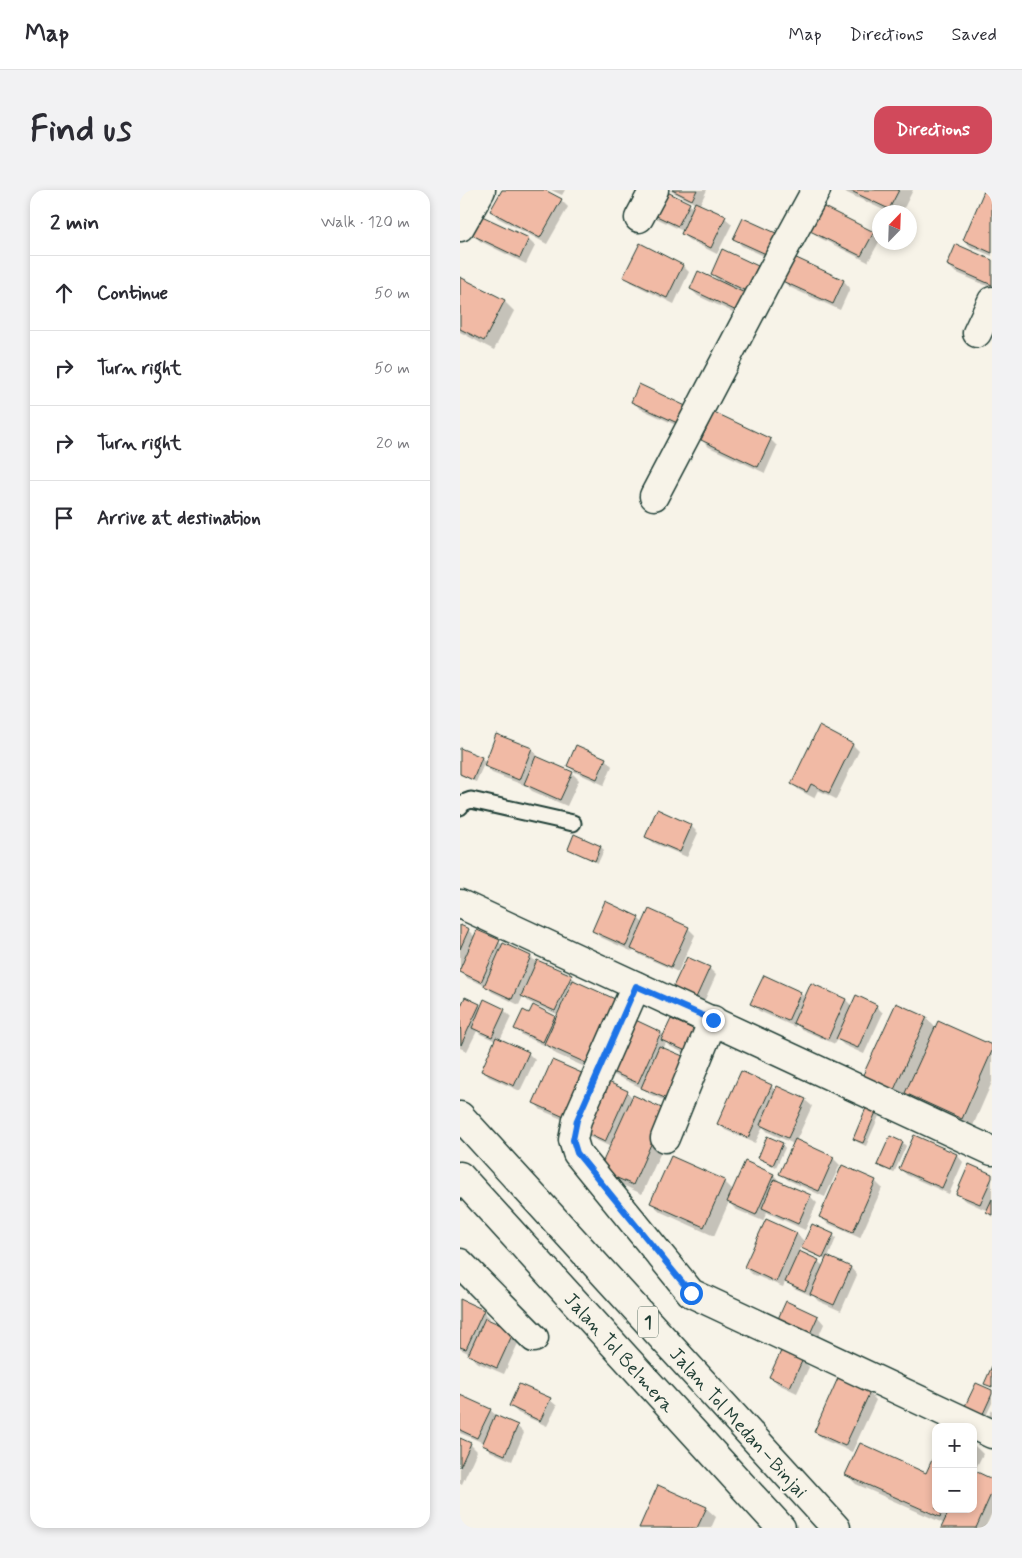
<!DOCTYPE html>
<html lang="en">
<head>
<meta charset="utf-8">
<style>
	body { margin:0; font-family:Mynerve,sans-serif; background:#f2f2f3; color:#2b2b33 }
	.controls { position:absolute; right:15px; bottom:15px; display:grid; overflow:hidden; border-radius:10px; box-shadow:0 2px 8px #0003 }
	.controls button { width:45px; height:45px; display:grid; place-items:center; padding:0; border:0; border-bottom:1px solid #e1e1e2; background:#fff; color:#2b2b33; font:25px sans-serif }
	.compass { position:absolute; left:412px; top:15px; width:45px; height:45px; border-radius:50%; background:#fff; box-shadow:0 2px 8px #0003; rotate:23deg }
	.stop { position:absolute; width:15px; height:15px; margin:-11px; border:4px solid #1a73e8; border-radius:50%; background:#fff }
	.stop.end { background:#1a73e8; border-color:#fff; box-shadow:0 1px 5px #0008 }
	.list { margin:0; padding:0; list-style:none }
	h2 { display:flex; justify-content:space-between; align-items:center; height:65px; margin:0; padding:0 20px; font-size:21px }
	h2 small { font-size:16px; font-weight:400; color:#7c7c81 }
	.list li { display:grid; grid-template-columns:32px 1fr auto; gap:15px; align-items:center; box-sizing:border-box; height:75px; padding:0 20px; border-top:1px solid #e1e1e2 }
	.list b { display:block; font-size:19px; white-space:nowrap }
	.list em { font-size:16px; font-style:normal; color:#7c7c81 }
	.icon { flex:none; width:28px; height:28px; fill:none; stroke:currentColor; stroke-width:2; stroke-linecap:round; stroke-linejoin:round }
	.map { position:relative; flex:none; width:532px; height:1338px; overflow:hidden; border-radius:15px }
	header { display:flex; align-items:center; gap:30px; box-sizing:border-box; height:70px; padding:0 25px; background:#fff; border-bottom:1px solid #e1e1e2 }
	header strong { font-size:24px }
	nav { display:flex; gap:28px; margin-inline-start:auto; font-size:18px }
	.intro { display:flex; align-items:center; justify-content:space-between; box-sizing:border-box; height:120px; padding:0 30px }
	h1 { margin:0; font-size:35px }
	.button { padding:12px 22px; border-radius:15px; background:#d1495b; color:#fff; font-size:18px; font-weight:700 }
	main { display:flex; gap:30px; padding:0 30px }
	aside { flex:1; background:#fff; border-radius:15px; box-shadow:0 2px 8px #0003 }
	.map>svg:first-child { display:block }
	.shadow { fill:#0003; fill-rule:evenodd }
	.building { fill:#f1baa5; stroke:#1f3d34 }
	.lines { fill:none; stroke-linecap:round; stroke-linejoin:round }
	.service-casing { stroke:#1f3d34; stroke-width:19 }
	.minor-casing { stroke:#1f3d34; stroke-width:31 }
	.motorway-casing { stroke:#1f3d34; stroke-width:31 }
	.service { stroke:#f7f3e8; stroke-width:15 }
	.minor { stroke:#f7f3e8; stroke-width:28 }
	.motorway { stroke:#f7f3e8; stroke-width:28 }
	.route { stroke:#1a73e8; stroke-width:6 }
	.labels { text-anchor:middle; stroke-width:4.5; stroke-linejoin:round; paint-order:stroke }
	.shield { fill:#f7f3e8; stroke:#60746a; stroke-width:1 }
	.shield-label { font-size:18px; font-weight:bold; fill:#1f3d34 }
	.street-label { font-size:19px; fill:#1f3d34; stroke:#f7f3e8 }
</style>
</head>
<body>
<header>
<strong>Map</strong>
<nav><a>Map</a><a>Directions</a><a>Saved</a></nav>
</header>
<div class="intro"><h1>Find us</h1><a class="button">Directions</a></div>
<main>
<aside>
<h2>2 min<small>Walk · 120 m</small></h2>
<ul class="list">
<li><svg class="icon" aria-label="ahead" viewBox="0 0 24 24"><path d="M12 20V5M6 11l6-6 6 6"/></svg><div><b>Continue</b></div><em>50 m</em></li>
<li><svg class="icon" aria-label="right" viewBox="0 0 24 24"><path d="M7 20v-9h11M14 6l5 5-5 5"/></svg><div><b>Turn right</b></div><em>50 m</em></li>
<li><svg class="icon" aria-label="right" viewBox="0 0 24 24"><path d="M7 20v-9h11M14 6l5 5-5 5"/></svg><div><b>Turn right</b></div><em>20 m</em></li>
<li><svg class="icon" aria-label="arrive" viewBox="0 0 24 24"><path d="M6 21V4h12l-3 4 3 4H6"/></svg><div><b>Arrive at destination</b></div></li>
</ul>
</aside>
<div class="map">
<svg width="532" height="1338" viewBox="0 0 532 1338">
	<rect width="100%" height="100%" fill="#f7f3e8"/>
	<filter id="ink" filterUnits="userSpaceOnUse"><feTurbulence type="fractalNoise" baseFrequency=".02" numOctaves="2"/><feDisplacementMap in="SourceGraphic" scale="10" xChannelSelector="R" yChannelSelector="G"/><feConvolveMatrix kernelMatrix="1 2 1 2 8 2 1 2 1" color-interpolation-filters="sRGB"/></filter>
	<g filter="url(#ink)">
		<!-- shadow -->
		<g class="shadow">
			<polygon points="43,0 83,0 101,10 108,17 87,54 38,28 32,21"/>
			<polygon points="91,0 105,0 102,5"/>
			<polygon points="209,0 247,0 239,16 265,28 272,34 257,64 229,50 222,44 223,41 196,28 189,21 229,14 234,19 236,14"/>
			<polygon points="384,0 453,0 442,22 428,22 387,3"/>
			<polygon points="532,6 532,66 511,57 504,50"/>
			<polygon points="352,40 413,43 420,50 408,72 358,47"/>
			<polygon points="315,44 322,51 313,70 282,56 275,49"/>
			<polygon points="14,45 68,49 75,56 66,74 20,51"/>
			<polygon points="181,55 223,76 229,82 214,114 172,93 165,86"/>
			<polygon points="263,61 297,77 304,84 290,130 238,106 231,99 261,93 252,84"/>
			<polygon points="332,68 384,91 390,98 380,120 329,97 322,90"/>
			<polygon points="532,71 532,98 495,82 488,75"/>
			<polygon points="0,89 44,111 54,121 34,160 0,142"/>
			<polygon points="180,196 231,242 179,218 173,211"/>
			<polygon points="242,250 311,250 317,256 305,283 249,257"/>
			<polygon points="360,538 393,555 399,561 376,609 358,600 354,608 339,600 332,593"/>
			<polygon points="0,559 22,568 26,573 71,559 78,566 77,568 112,583 119,590 107,616 72,601 66,595 66,596 32,583 24,574 16,592 0,585"/>
			<polygon points="145,569 152,576 144,595 115,582 109,576"/>
			<polygon points="231,636 238,643 227,667 194,653 187,646"/>
			<polygon points="141,657 144,660 138,673 112,661 109,658"/>
			<polygon points="178,728 184,734 228,738 235,745 218,782 180,765 174,759 173,762 140,747 133,741"/>
			<polygon points="0,737 8,740 15,747 39,752 43,755 71,767 77,773 111,786 118,793 154,810 164,819 136,882 96,864 90,858 62,845 56,839 69,825 94,827 97,829 99,825 69,812 63,806 59,815 32,802 26,796 7,788 0,781"/>
			<polygon points="249,778 256,785 242,816 214,799"/>
			<polygon points="340,803 346,808 386,810 392,816 416,816 423,823 404,864 384,855 378,849 375,854 341,839 336,834 335,837 299,821 292,814"/>
			<polygon points="6,809 19,815 22,818 44,820 51,827 40,850 68,863 75,870 60,901 29,887 23,881 36,851 20,844 17,841 7,861 0,858 0,821"/>
			<polygon points="466,828 476,838 532,856 532,892 512,938 457,913 446,903 443,910 413,897"/>
			<polygon points="201,843 239,870 209,856 206,853 203,859 219,917 189,904 184,899 152,884 145,878"/>
			<polygon points="130,892 111,933 81,920 75,913"/>
			<polygon points="311,896 316,901 345,910 352,916 336,951 373,968 380,975 365,1007 328,990 321,984 334,954 308,942 303,937 295,953 265,940 259,933"/>
			<polygon points="167,902 173,908 215,931 182,1004 150,989 151,957 127,946 120,940"/>
			<polygon points="407,920 416,923 419,926 406,956 397,952 394,949"/>
			<polygon points="455,946 497,965 503,972 489,1004 447,985 440,979"/>
			<polygon points="443,953 446,956 434,983 422,978 419,975"/>
			<polygon points="322,954 325,958 316,977 303,970 299,967"/>
			<polygon points="286,973 314,985 320,992 350,1006 357,1013 345,1040 310,1024 307,1022 303,1031 275,1019 269,1012 254,1046 201,1022 191,1013 264,991 273,1000"/>
			<polygon points="383,977 416,992 422,998 400,1048 367,1033 360,1026"/>
			<polygon points="532,985 532,1027 527,1022 528,1021 504,1010 497,1003"/>
			<path d="M337,1044L345,1052L373,1045L376,1048L368,1068L391,1078L397,1085L381,1121L358,1111L353,1105L352,1106L334,1098L326,1090L323,1097L292,1084L285,1077ZM341,1056L346,1061L366,1070L364,1077L358,1071L338,1062Z"/>
			<polygon points="0,1110 23,1121 30,1128 29,1131 60,1149 44,1184 16,1172 10,1165 10,1164 0,1159"/>
			<polygon points="327,1113 358,1127 364,1134 356,1152"/>
			<polygon points="342,1170 349,1177 337,1203 318,1194 311,1187"/>
			<polygon points="532,1201 532,1213 525,1228 509,1221"/>
			<polygon points="409,1203 416,1210 392,1262 362,1249 356,1242"/>
			<polygon points="0,1206 30,1220 37,1226 57,1236 64,1243 52,1271 30,1261 24,1253 0,1243"/>
			<polygon points="90,1210 97,1216 87,1236 58,1223 51,1216"/>
			<polygon points="532,1220 532,1232 528,1228"/>
			<polygon points="0,1250 10,1254 17,1261 2,1294 0,1293"/>
			<polygon points="513,1254 523,1264 514,1282 532,1290 532,1323 525,1338 483,1338 485,1334 396,1294 387,1285 467,1285 476,1319 513,1319"/>
			<polygon points="246,1318 256,1327 251,1338 180,1338"/>
		</g>
		<!-- building -->
		<g class="building">
			<polygon points="42,0 85,0 102,9 80,48 30,21"/>
			<polygon points="203,0 230,13 218,36 188,22"/>
			<polygon points="212,0 237,0 232,10"/>
			<polygon points="389,0 439,0 429,19"/>
			<polygon points="524,1 532,4 532,63 503,50"/>
			<polygon points="235,12 266,26 251,58 221,44"/>
			<polygon points="362,16 414,42 401,66 350,41"/>
			<polygon points="22,26 69,48 60,68 12,45"/>
			<polygon points="283,28 316,43 306,64 273,49"/>
			<polygon points="180,53 223,75 207,108 163,87"/>
			<polygon points="496,54 532,70 532,95 487,75"/>
			<polygon points="262,59 298,76 286,101 251,84"/>
			<polygon points="332,66 384,90 373,114 320,90"/>
			<polygon points="238,81 291,106 283,124 230,99"/>
			<polygon points="0,87 45,110 24,151 0,139"/>
			<polygon points="179,194 232,219 224,236 171,212"/>
			<polygon points="254,222 311,249 298,277 241,250"/>
			<polygon points="359,536 393,554 369,603 351,594 347,602 331,594"/>
			<polygon points="36,544 72,558 59,590 24,576"/>
			<polygon points="116,555 146,568 137,589 107,576"/>
			<polygon points="0,558 22,567 13,590 0,584"/>
			<polygon points="76,566 113,582 100,610 64,594"/>
			<polygon points="197,619 232,635 220,662 185,647"/>
			<polygon points="114,644 141,656 135,671 108,659"/>
			<polygon points="145,711 179,727 166,756 132,741"/>
			<polygon points="189,719 229,737 211,777 171,759"/>
			<polygon points="0,735 9,739 0,759"/>
			<polygon points="17,740 40,750 21,792 0,782 0,779"/>
			<polygon points="43,753 71,766 52,809 24,796"/>
			<polygon points="227,767 250,777 235,810 212,799"/>
			<polygon points="77,770 112,785 95,821 61,806"/>
			<polygon points="304,785 341,802 328,831 290,814"/>
			<polygon points="113,790 155,809 126,873 84,854"/>
			<polygon points="351,793 386,809 368,849 333,833"/>
			<polygon points="396,805 417,815 398,858 376,849"/>
			<polygon points="5,807 20,814 1,855 0,818"/>
			<polygon points="24,809 45,819 32,847 12,838"/>
			<polygon points="436,813 467,827 433,902 402,887"/>
			<polygon points="73,815 95,826 83,852 54,839 63,820 69,823"/>
			<polygon points="167,826 201,842 178,893 143,878"/>
			<polygon points="211,829 242,843 233,864 201,850"/>
			<polygon points="478,831 532,855 532,861 502,929 445,903"/>
			<polygon points="36,847 69,862 54,896 21,881"/>
			<polygon points="199,856 230,869 212,911 181,898"/>
			<polygon points="92,870 124,884 104,927 73,913"/>
			<polygon points="281,881 312,895 288,948 257,934"/>
			<polygon points="142,889 168,901 145,952 119,940"/>
			<polygon points="317,896 346,909 328,948 300,935"/>
			<polygon points="173,905 206,920 173,995 139,980"/>
			<polygon points="406,918 416,922 403,953 393,949"/>
			<polygon points="454,945 497,964 482,998 439,979"/>
			<polygon points="307,946 323,953 313,975 298,968"/>
			<polygon points="430,946 443,952 431,981 417,975"/>
			<polygon points="335,949 374,967 359,1001 319,984"/>
			<polygon points="211,966 265,990 244,1037 190,1013"/>
			<polygon points="285,971 314,984 296,1025 267,1012"/>
			<polygon points="509,974 532,984 532,988 520,1014 496,1004"/>
			<polygon points="382,975 416,990 393,1042 359,1027"/>
			<polygon points="314,989 351,1005 338,1034 302,1018"/>
			<polygon points="532,1009 532,1025 526,1022"/>
			<polygon points="306,1029 337,1043 316,1092 284,1077"/>
			<polygon points="352,1034 374,1044 363,1068 341,1058"/>
			<polygon points="339,1061 359,1070 345,1101 325,1092"/>
			<polygon points="367,1066 391,1077 374,1115 350,1104"/>
			<polygon points="0,1109 24,1120 6,1159 0,1157"/>
			<polygon points="326,1111 358,1126 349,1146 317,1131"/>
			<polygon points="25,1128 54,1141 37,1178 8,1165"/>
			<polygon points="322,1159 343,1169 330,1197 309,1187"/>
			<polygon points="532,1176 532,1197 524,1194"/>
			<polygon points="378,1188 410,1202 385,1256 354,1242"/>
			<polygon points="516,1193 532,1200 532,1204 522,1226 504,1218"/>
			<polygon points="59,1194 91,1208 80,1231 49,1216"/>
			<polygon points="0,1205 31,1219 17,1248 0,1240"/>
			<polygon points="35,1225 58,1235 45,1265 22,1255"/>
			<polygon points="0,1248 11,1253 0,1277"/>
			<polygon points="400,1253 466,1283 476,1261 476,1319 483,1319 480,1327 385,1285"/>
			<polygon points="513,1280 532,1289 532,1302 516,1338 481,1338 490,1319 513,1319"/>
			<polygon points="198,1295 247,1317 237,1338 179,1338"/>
		</g>
		<g class="lines">
			<defs>
				<polyline id="service" points="0,617 3,613 11,610 113,633"/>
				<g id="minor">
					<polyline points="179,28 194,0"/>
					<polyline points="0,37 21,0"/>
					<polyline points="517,143 532,111"/>
					<polyline points="194,306 318,70 356,0"/>
					<polyline points="0,714 532,961"/>
					<polyline points="176,796 117,930 113,950 117,963 231,1103 532,1244"/>
					<polyline points="205,948 253,830"/>
					<polyline points="0,1073 74,1148"/>
				</g>
				<g id="motorway">
					<polyline points="0,926 376,1338"/>
					<polyline points="0,986 321,1338"/>
				</g>
			</defs>
			<!-- service casing -->
			<use href="#service" class="service-casing"/>
			<!-- minor casing -->
			<use href="#minor" class="minor-casing"/>
			<!-- motorway casing -->
			<use href="#motorway" class="motorway-casing"/>
			<!-- service -->
			<use href="#service" class="service"/>
			<!-- minor -->
			<use href="#minor" class="minor"/>
			<!-- motorway -->
			<use href="#motorway" class="motorway"/>
		</g>
	</g>
	<g class="lines" filter="url(#ink)">
		<!-- route -->
		<polyline class="route" points="231,1103 117,963 113,950 117,930 176,796 253,830"/>
	</g>
	<g class="labels">
		<!-- shield labels -->
		<rect class="shield" x="178" y="1116.5" width="20" height="31" rx="4"/>
		<g class="shield-label">
			<text x="188" y="1138">1</text>
		</g>
		<!-- street labels -->
		<g class="street-label">
			<text transform="translate(160 1162) rotate(48)" y="7">Jalan Tol Belmera</text>
			<text transform="translate(279 1232) rotate(48)" y="7">Jalan Tol Medan–Binjai</text>
		</g>
	</g>
</svg>
<div class="controls">
<button>+</button>
<button>−</button>
</div>
<svg class="compass" viewBox="-18 -18 36 36"><path d="M0-13l5 13h-10z" fill="#e53935"/><path d="M0 13l5-13h-10z" fill="#7c7c81"/></svg>
<div class="stop" style="left:231px;top:1103px"></div>
<div class="stop end" style="left:253px;top:830px"></div>
</div>
</main>
</body>
</html>
